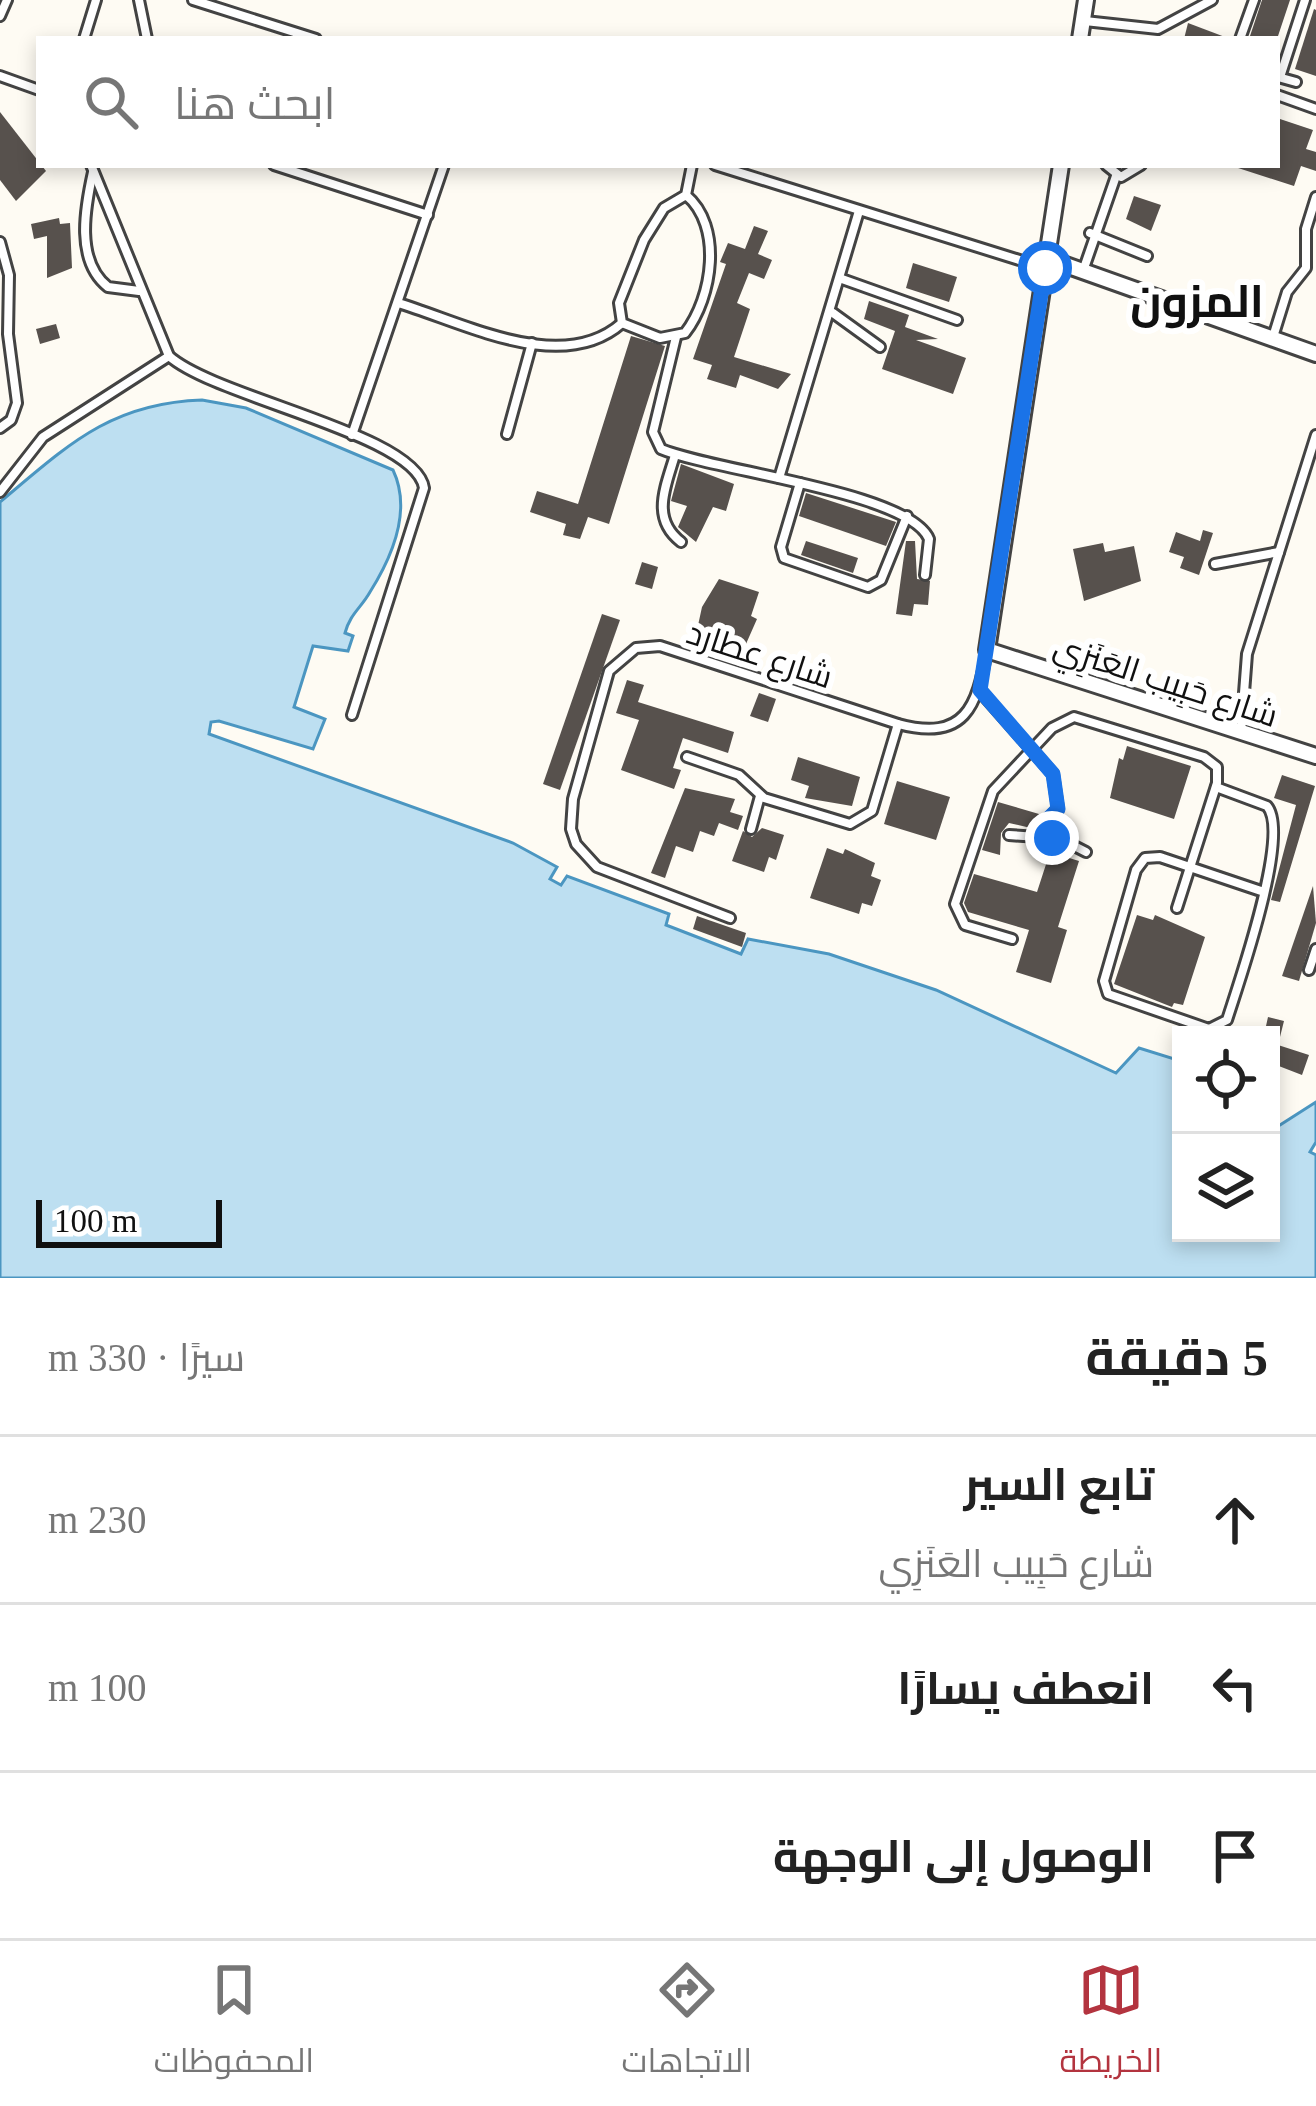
<!DOCTYPE html>
<html lang="ar">
<head>
<meta charset="utf-8">
<style>
	body { margin:0; font-family:"Times New Roman",Cairo,serif; background:#f6f6f6; color:#222; direction:rtl }
	.controls { position:absolute; right:36px; bottom:36px; display:grid; overflow:hidden; border-radius:0px; box-shadow:0 6px 18px #0003 }
	.controls button { width:108px; height:108px; display:grid; place-items:center; padding:0; border:0; border-bottom:3px solid #e0e0e0; background:#fff; color:#222; font:60px sans-serif }
	.scale { position:absolute; left:36px; bottom:30px; width:186px; box-sizing:border-box; padding-left:12px; border:6px solid #101010; border-top:0; font-size:33px; line-height:42px; white-space:nowrap; color:#101010; -webkit-text-stroke:9px #fff; paint-order:stroke }
	.stop { position:absolute; width:36px; height:36px; margin:-27px; border:9px solid #1a73e8; border-radius:50%; background:#fff }
	.stop.end { background:#1a73e8; border-color:#fff; box-shadow:0 3px 12px #0008 }
	.list { margin:0; padding:0; list-style:none }
	h2 { display:flex; justify-content:space-between; align-items:center; height:156px; margin:0; padding:0 48px; font-size:51px }
	h2 small { font-size:39px; font-weight:400; color:#767676 }
	.list li { display:grid; grid-template-columns:78px 1fr auto; gap:36px; align-items:center; box-sizing:border-box; height:168px; padding:0 48px; border-top:3px solid #e0e0e0 }
	.list b { display:block; font-size:45px; white-space:nowrap }
	.list p { margin:0; font-size:39px; white-space:nowrap; color:#767676 }
	.list em { font-size:39px; font-style:normal; color:#767676 }
	.icon { flex:none; width:66px; height:66px; fill:none; stroke:currentColor; stroke-width:2; stroke-linecap:round; stroke-linejoin:round }
	.map { position:relative; flex:none; width:1316px; height:1278px; overflow:hidden; direction:ltr }
	.search { position:absolute; background:#fff; box-shadow:0 6px 18px #0003; left:36px; right:36px; top:36px; height:132px; display:flex; align-items:center; gap:30px; box-sizing:border-box; padding:0 42px; border-radius:0px; color:#767676; font-size:45px }
	.sheet { height:660px; background:#fff }
	nav { display:flex; justify-content:space-around; align-items:center; box-sizing:border-box; height:168px; border-top:3px solid #e0e0e0; background:#fff; font-size:33px; color:#767676 }
	nav a { display:grid; justify-items:center; gap:6px }
	nav .on { color:#b3343f }
	.map>svg:first-child { display:block }
	.water { fill:#bddff1; stroke:#4b96c1; stroke-width:3 }
	.building { fill:#57514d }
	.lines { fill:none; stroke-linecap:round; stroke-linejoin:round }
	.lane-casing { stroke:#434343; stroke-width:14 }
	.street-casing { stroke:#434343; stroke-width:20 }
	.lane { stroke:#fff; stroke-width:8 }
	.street { stroke:#fff; stroke-width:14 }
	.route { stroke:#1a73e8; stroke-width:15 }
	.labels { text-anchor:middle; stroke-width:12; stroke-linejoin:round; paint-order:stroke }
	.street-label { font-size:33px; fill:#101010; stroke:#fff }
	.district-label { font-size:45px; font-weight:bold; fill:#101010; stroke:#fff }
</style>
</head>
<body>
<div class="map">
<svg width="1316" height="1278" viewBox="0 0 1316 1278">
	<rect width="100%" height="100%" fill="#fefbf3"/>
	<!-- water -->
	<path class="water" d="M202,400L246,408L393,470C412,510 392,557 370,592C361,608 350,614 345,633L353,636L348,651L313,646L294,707L325,719L313,749L219,721L211,722L209,734L513,843L557,867L550,879L561,885L567,876L669,914L666,925L741,954L748,939L829,954L936,990L1116,1073L1139,1048L1181,1061V1233H1271V1125H1280L1316,1102V1142L1310,1152L1316,1155V1278H0V502C67,446 110,403 202,400Z"/>
	<!-- building -->
	<g class="building">
		<polygon points="1262,0 1290,0 1277,39 1249,39"/>
		<polygon points="1314,9 1316,10 1316,76 1295,69"/>
		<polygon points="1188,23 1225,37 1225,39 1184,39"/>
		<polygon points="0,112 46,171 16,201 0,180"/>
		<polygon points="1277,118 1313,130 1306,149 1316,152 1316,171 1301,166 1294,186 1235,167 1277,165"/>
		<polygon points="1134,196 1161,205 1151,231 1126,219"/>
		<polygon points="59,218 60,224 70,223 72,268 47,278 47,236 34,239 31,224"/>
		<polygon points="754,226 768,231 758,254 772,260 764,279 749,273 737,303 750,309 734,357 791,374 778,389 740,375 736,388 707,379 712,365 693,359 726,264 720,262 728,243 745,249"/>
		<polygon points="913,263 957,277 949,302 906,288"/>
		<polygon points="869,301 909,315 905,327 938,339 916,340 966,358 953,394 882,369 895,331 864,319"/>
		<polygon points="56,324 60,338 40,344 36,329"/>
		<polygon points="631,336 665,346 609,524 588,517 580,539 563,535 566,524 530,512 537,491 578,504"/>
		<polygon points="681,464 734,484 726,511 713,507 696,542 678,527 687,506 671,501"/>
		<polygon points="806,493 896,522 886,546 799,516"/>
		<polygon points="1203,530 1213,533 1199,575 1180,568 1184,557 1169,552 1176,532 1200,541"/>
		<polygon points="806,541 858,558 853,573 801,555"/>
		<polygon points="906,541 915,541 917,579 930,581 928,605 914,604 912,616 896,614"/>
		<polygon points="1103,543 1105,552 1134,546 1141,581 1084,601 1073,549"/>
		<polygon points="642,562 658,567 652,589 635,584"/>
		<polygon points="719,579 759,592 751,616 757,619 742,653 702,639 704,632 697,630 702,607"/>
		<polygon points="602,614 620,620 560,790 543,784"/>
		<polygon points="627,680 644,685 638,702 734,732 728,753 683,738 673,768 681,770 674,789 621,770 639,720 616,713"/>
		<polygon points="759,693 776,699 768,722 750,716"/>
		<polygon points="1127,746 1191,766 1174,819 1110,798 1119,758 1123,760"/>
		<polygon points="798,757 860,777 852,806 805,798 809,786 791,780"/>
		<polygon points="1282,775 1315,786 1280,902 1271,900 1296,805 1274,798"/>
		<polygon points="897,781 950,797 936,840 884,824"/>
		<polygon points="685,788 735,799 730,812 743,816 738,830 719,823 714,836 700,831 693,852 676,846 665,878 651,873"/>
		<polygon points="998,802 1039,814 1035,829 1009,823 1001,833 1000,855 982,850"/>
		<polygon points="762,828 784,835 776,860 769,857 764,872 732,861 743,831 752,837"/>
		<polygon points="827,848 843,854 845,849 875,863 871,876 881,880 872,906 862,903 859,914 810,898"/>
		<polygon points="1050,852 1079,861 1058,927 1067,930 1051,983 1016,972 1029,930 968,912 964,903 974,874 1037,892"/>
		<polygon points="1313,886 1316,923 1299,981 1282,976"/>
		<polygon points="1137,915 1153,920 1155,915 1205,937 1183,1005 1174,1003 1172,1007 1114,984"/>
		<polygon points="697,916 746,933 742,947 693,929"/>
		<polygon points="1268,1017 1284,1021 1278,1045 1309,1055 1302,1075 1271,1063 1271,1035 1264,1035"/>
	</g>
	<g class="lines">
		<defs>
			<g id="lane">
				<polyline points="139,0 147,39"/>
				<polyline points="193,0 316,39"/>
				<polyline points="0,16 7,0"/>
				<polyline points="1085,21 1158,29 1212,0"/>
				<polyline points="84,39 96,0"/>
				<polyline points="1240,39 1254,0"/>
				<polyline points="0,76 39,90"/>
				<polyline points="1278,77 1296,82"/>
				<polyline points="1280,77 1305,0"/>
				<polyline points="1277,95 1316,109"/>
				<path d="M91,165L169,356C216,398 416,434 424,488L352,715"/>
				<polyline points="274,165 428,215"/>
				<polyline points="715,165 1045,268"/>
				<polyline points="1106,165 1121,177 1141,165"/>
				<path d="M93,172C85,208 75,261 108,287L139,291"/>
				<path d="M686,195C723,226 713,297 685,333L660,338L622,323L619,303L644,240L664,208L686,195L692,165"/>
				<polyline points="1090,233 1147,256"/>
				<polyline points="0,242 9,275 8,334 17,403 11,420 0,428"/>
				<polyline points="1083,271 1116,176"/>
				<polyline points="842,279 957,320"/>
				<path d="M398,303C465,323 562,376 622,323"/>
				<polyline points="833,313 880,347"/>
				<path d="M676,337L653,432L661,449C713,471 910,492 929,539L925,575"/>
				<polyline points="1273,337 1287,292 1306,268 1306,229 1316,197"/>
				<polyline points="507,434 532,343"/>
				<polyline points="352,435 444,165"/>
				<path d="M675,455C666,486 650,518 681,542"/>
				<polyline points="779,478 859,211"/>
				<polyline points="800,483 781,547 784,558 868,587 881,580 907,516"/>
				<polyline points="0,492 43,437 169,356"/>
				<polyline points="1215,564 1279,552"/>
				<polyline points="979,690 1053,774 1058,809 1045,822 1047,832 1086,852"/>
				<polyline points="1241,732 1247,654 1316,435"/>
				<polyline points="687,757 739,775 764,798 850,824 872,811 898,724"/>
				<path d="M1216,787L1267,806C1291,834 1239,982 1227,1020L1209,1029L1108,994L1104,981L1136,870L1145,858L1160,857L1264,892"/>
				<polyline points="751,829 760,796"/>
				<polyline points="1009,835 1052,838"/>
				<path d="M730,918L597,867L576,844L571,829L573,799L609,671L636,648L660,646L898,724C965,742 977,707 987,650"/>
				<polyline points="1012,939 965,925 955,904 993,791 1052,728 1074,717 1204,757 1217,767 1217,783 1177,908"/>
				<polyline points="1309,970 1316,949"/>
			</g>
			<g id="street">
				<polyline points="1080,39 1086,0"/>
				<polyline points="1061,165 987,650 1316,756"/>
				<polyline points="1046,258 1316,354"/>
			</g>
		</defs>
		<!-- lane casing -->
		<use href="#lane" class="lane-casing"/>
		<!-- street casing -->
		<use href="#street" class="street-casing"/>
		<!-- lane -->
		<use href="#lane" class="lane"/>
		<!-- street -->
		<use href="#street" class="street"/>
	</g>
	<g class="lines">
		<!-- route -->
		<polyline class="route" points="1045,268 980,690 1053,774 1058,809 1045,822 1052,838"/>
	</g>
	<g class="labels">
		<!-- street labels -->
		<g class="street-label">
			<text transform="translate(760 654) rotate(18)" y="12">شارع عطارد</text>
			<text transform="translate(1166 680) rotate(18)" y="12">شارع حَبِيب العَنَزِي</text>
		</g>
		<!-- district labels -->
		<g class="district-label">
			<text x="1197" y="317">المزون</text>
		</g>
	</g>
</svg>
<div class="controls">
<button><svg class="icon" aria-label="locate" viewBox="0 0 24 24"><circle cx="12" cy="12" r="6"/><path d="M12 2v4M12 18v4M2 12h4M18 12h4"/></svg></button>
<button><svg class="icon" aria-label="layers" viewBox="0 0 24 24"><path d="M12 4l9 5-9 5-9-5zM3 14l9 5 9-5"/></svg></button>
</div>
<div class="scale">100 m</div>
<div class="stop" style="left:1045px;top:268px"></div>
<div class="stop end" style="left:1052px;top:838px"></div>
<div class="search"><svg class="icon" aria-label="search" viewBox="0 0 24 24"><circle cx="10" cy="10" r="6"/><path d="M15 15l6 6"/></svg>ابحث هنا</div>
</div>
<section class="sheet">
<h2>5 دقيقة<small>سيرًا · 330 m</small></h2>
<ul class="list">
<li><svg class="icon" aria-label="ahead" viewBox="0 0 24 24"><path d="M12 20V5M6 11l6-6 6 6"/></svg><div><b>تابع السير</b><p>شارع حَبِيب العَنَزِي</p></div><em>230 m</em></li>
<li><svg class="icon" aria-label="left" viewBox="0 0 24 24"><path d="M17 20v-9H6M10 6l-5 5 5 5"/></svg><div><b>انعطف يسارًا</b></div><em>100 m</em></li>
<li><svg class="icon" aria-label="arrive" viewBox="0 0 24 24"><path d="M6 21V4h12l-3 4 3 4H6"/></svg><div><b>الوصول إلى الوجهة</b></div></li>
</ul>
</section>
<nav>
<a class="on"><svg class="icon" aria-label="map" viewBox="0 0 24 24"><path d="M3 6l6-2 6 2 6-2v14l-6 2-6-2-6 2zM9 4v14M15 6v14"/></svg>الخريطة</a>
<a><svg class="icon" aria-label="directions" viewBox="0 0 24 24"><path d="M12 3l9 9-9 9-9-9zM9 14v-3h6M13 9l2 2-2 2"/></svg>الاتجاهات</a>
<a><svg class="icon" aria-label="saved" viewBox="0 0 24 24"><path d="M7 4h10v16l-5-4-5 4z"/></svg>المحفوظات</a>
</nav>
</body>
</html>
